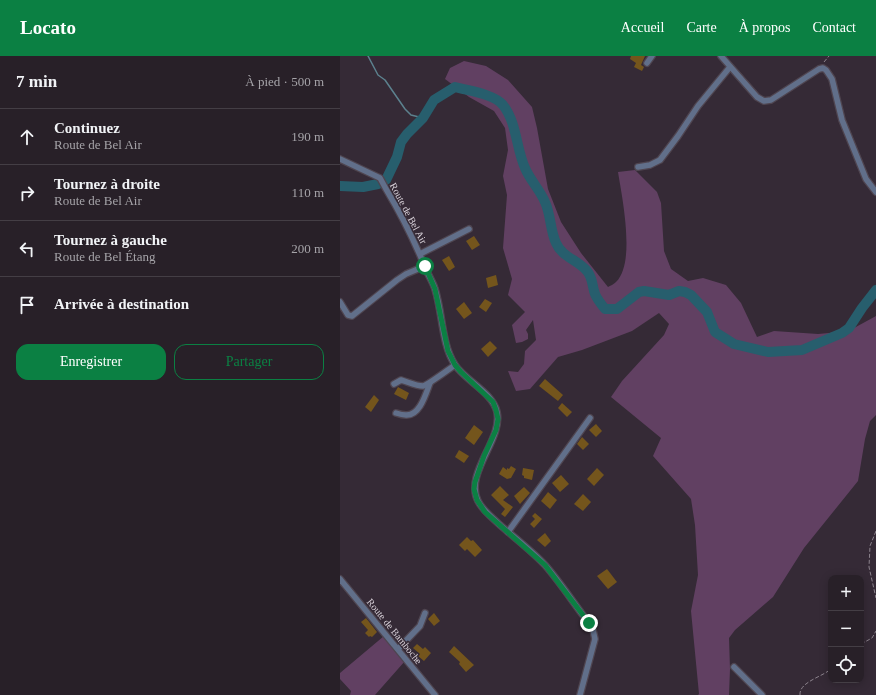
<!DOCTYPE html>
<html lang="fr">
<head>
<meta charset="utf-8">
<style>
	body { margin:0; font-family:Georgia,serif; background:#302830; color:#f1f3f6 }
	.controls { position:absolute; right:12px; bottom:12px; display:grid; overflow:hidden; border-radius:8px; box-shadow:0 2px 10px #0003 }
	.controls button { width:36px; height:36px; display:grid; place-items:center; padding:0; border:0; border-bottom:1px solid #443e45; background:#282028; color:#f1f3f6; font:20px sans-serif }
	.stop { position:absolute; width:12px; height:12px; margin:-9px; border:3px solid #0b8043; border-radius:50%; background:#fff }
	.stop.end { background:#0b8043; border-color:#fff; box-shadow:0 1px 4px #0008 }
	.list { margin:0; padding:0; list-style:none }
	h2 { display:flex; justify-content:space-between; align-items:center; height:52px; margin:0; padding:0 16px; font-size:17px }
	h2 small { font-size:13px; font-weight:400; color:#a5a3a8 }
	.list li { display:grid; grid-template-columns:26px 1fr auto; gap:12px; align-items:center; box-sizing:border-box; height:56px; padding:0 16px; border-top:1px solid #443e45 }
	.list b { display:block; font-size:15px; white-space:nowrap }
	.list p { margin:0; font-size:13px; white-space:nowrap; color:#a5a3a8 }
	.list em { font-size:13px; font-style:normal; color:#a5a3a8 }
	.actions { display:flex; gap:8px; padding:12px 16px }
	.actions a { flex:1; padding:9px 0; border:1px solid #0b8043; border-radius:12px; text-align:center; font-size:14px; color:#0b8043 }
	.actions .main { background:#0b8043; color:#fff }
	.icon { flex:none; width:22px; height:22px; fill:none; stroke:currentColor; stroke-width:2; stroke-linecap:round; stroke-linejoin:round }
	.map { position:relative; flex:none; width:536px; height:639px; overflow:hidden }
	header { display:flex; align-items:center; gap:24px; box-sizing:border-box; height:56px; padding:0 20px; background:#0b8043; color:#fff }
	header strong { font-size:19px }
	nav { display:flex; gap:22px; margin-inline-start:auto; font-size:14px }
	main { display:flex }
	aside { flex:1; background:#282028 }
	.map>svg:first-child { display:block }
	.green { fill:#614062 }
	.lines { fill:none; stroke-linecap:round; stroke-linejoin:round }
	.stream { stroke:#5c818e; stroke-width:1.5 }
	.river { stroke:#275e6d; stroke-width:10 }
	.building { fill:#74551c }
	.minor-casing { stroke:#4f4550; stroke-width:8 }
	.path { stroke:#8c838d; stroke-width:1; stroke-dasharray:4 2; stroke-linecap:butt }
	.minor { stroke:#616f8a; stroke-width:5.5 }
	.route { stroke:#0b8043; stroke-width:5 }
	.labels { text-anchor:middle; stroke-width:3; stroke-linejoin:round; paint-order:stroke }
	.street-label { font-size:10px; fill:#d9d2da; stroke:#352a36 }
</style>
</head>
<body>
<header>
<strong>Locato</strong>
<nav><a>Accueil</a><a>Carte</a><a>À propos</a><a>Contact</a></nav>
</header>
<main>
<aside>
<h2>7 min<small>À pied · 500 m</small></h2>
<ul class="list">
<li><svg class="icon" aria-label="ahead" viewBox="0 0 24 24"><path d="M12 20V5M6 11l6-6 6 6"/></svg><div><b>Continuez</b><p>Route de Bel Air</p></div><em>190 m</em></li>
<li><svg class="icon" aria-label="right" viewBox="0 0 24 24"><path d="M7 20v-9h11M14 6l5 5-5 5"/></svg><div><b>Tournez à droite</b><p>Route de Bel Air</p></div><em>110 m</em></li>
<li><svg class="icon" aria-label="left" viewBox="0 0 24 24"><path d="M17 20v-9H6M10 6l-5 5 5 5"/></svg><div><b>Tournez à gauche</b><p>Route de Bel Étang</p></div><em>200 m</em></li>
<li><svg class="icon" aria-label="arrive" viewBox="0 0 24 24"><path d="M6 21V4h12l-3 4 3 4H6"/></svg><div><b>Arrivée à destination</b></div></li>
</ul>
<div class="actions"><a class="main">Enregistrer</a><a>Partager</a></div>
</aside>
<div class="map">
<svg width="536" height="639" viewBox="0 0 536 639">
	<rect width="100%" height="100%" fill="#352a36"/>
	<!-- green -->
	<g class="green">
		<path d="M124,5L146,10L168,24L192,51L197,72L208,133L221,166L241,197L268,231C270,230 274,228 276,226C296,207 282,141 278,116L295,114L317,136L321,147L324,195L331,213L348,225L363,222L386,229L401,247L417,281L434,275L478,278L489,277L514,272L536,260V359L530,365L525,383L518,425L464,492L433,541L395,574L389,582L390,613L389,639H358L359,638L351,555L358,519L355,469L351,443L313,400L321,382L271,341L282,325L324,279L329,268L319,257L292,275L242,294L218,301L190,333L176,335L168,315L178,316L184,308L185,295L196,284L193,264L186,274L188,278V283L182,286L176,287L172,269L185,256L168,239L172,223L163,192L167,139L163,120L168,94L165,72L154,55L129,41L105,23L110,12Z"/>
		<polygon points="44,580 65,605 35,639 10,639 11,635 0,623 0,617"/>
	</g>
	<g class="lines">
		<!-- stream -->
		<polyline class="stream" points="28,0 38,19 45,24 65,53 71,59 83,62"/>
		<!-- river -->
		<path class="river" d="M0,130L23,131L38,128L46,124L57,101L61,86L67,78L83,62L94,44L115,31C129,35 154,38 163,49C177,67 176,92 185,112C190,124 200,134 205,146C211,159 210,174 216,187C222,201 238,204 247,215C253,222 252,230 255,238C257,243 261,248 265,253H277L299,236L304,235L329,239L339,235L345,236L351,239L367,256L375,276L394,288L428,296L462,294L502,277L509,272L522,252L536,234"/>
	</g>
	<!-- building -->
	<g class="building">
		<polygon points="291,0 305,0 301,9 304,11 302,15 294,11 296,7 290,3"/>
		<polygon points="134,180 140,189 132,194 126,185"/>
		<polygon points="109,200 115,211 109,215 102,204"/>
		<polygon points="156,219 158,229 148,232 146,222"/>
		<polygon points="145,243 152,247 146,256 139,251"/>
		<polygon points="124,246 132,257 124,263 116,253"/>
		<polygon points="150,285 157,292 148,301 141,293"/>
		<polygon points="205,323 223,339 218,345 199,330"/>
		<polygon points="58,331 69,337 66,344 54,338"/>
		<polygon points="34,339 39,344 31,356 25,351"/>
		<polygon points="222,347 232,356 227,361 218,352"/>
		<polygon points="256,368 262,375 256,381 249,374"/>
		<polygon points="134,369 143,376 134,389 125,382"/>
		<polygon points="242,381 249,388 243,394 237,388"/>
		<polygon points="119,394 129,400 124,407 115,401"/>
		<polygon points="171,410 176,413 171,422 167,423 159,418 163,411 167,414 167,412 169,413"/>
		<polygon points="183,412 194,414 192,424 184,422 184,420 182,419"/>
		<polygon points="257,412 264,419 254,430 247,423"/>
		<polygon points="221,419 229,428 220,436 212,427"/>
		<polygon points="160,430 169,439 163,444 173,451 165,461 161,458 165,453 151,439"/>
		<polygon points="184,431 190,437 180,448 174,440"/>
		<polygon points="208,436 217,444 210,453 201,445"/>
		<polygon points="243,438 251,446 243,455 234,448"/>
		<polygon points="195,457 202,463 194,472 190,468 195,463 192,460"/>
		<polygon points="205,477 211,485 205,491 197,484"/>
		<polygon points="127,481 131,485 133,484 142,494 135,501 127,493 125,495 119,489"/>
		<polygon points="267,513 277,526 268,533 257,520"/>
		<polygon points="94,557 100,565 94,570 88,563"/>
		<polygon points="26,562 37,576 32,581 30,580 29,581 25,577 28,574 21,566"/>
		<polygon points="77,588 83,593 85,591 91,597 84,605 78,600 80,598 73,592"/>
		<polygon points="114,590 134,609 126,616 119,608 120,606 109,596"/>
	</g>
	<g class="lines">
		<defs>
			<g id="minor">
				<polyline points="381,0 417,41 424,45 431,44 479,13 483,12 486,14 492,23 502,64 526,123 536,136"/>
				<polyline points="307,7 312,0"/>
				<path d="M0,103L40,122L46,133C61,158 74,184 85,211C88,219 93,226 95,233C103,258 101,287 115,309C126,325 153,337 157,356C163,384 124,417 138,445C143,455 152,461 160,469C175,482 192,495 205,509C221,527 234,548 249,567L253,574L255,583L240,639"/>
				<polyline points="298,111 310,109 320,104 338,80 358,50 390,11"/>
				<polyline points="80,198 129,173"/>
				<polyline points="0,246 8,259 12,260 57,224 66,218 85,210"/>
				<path d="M54,328L61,324C68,326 76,330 83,330C88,329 109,313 115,309"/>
				<path d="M56,357C59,358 63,359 66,359C80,360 86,337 90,327"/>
				<polyline points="168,476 250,362"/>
				<polyline points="0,523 95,639"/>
				<polyline points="58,593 80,570 85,557"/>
				<polyline points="394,611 422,639"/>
			</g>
		</defs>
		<!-- minor casing -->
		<use href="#minor" class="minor-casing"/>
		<!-- path -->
		<g class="path">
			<polyline points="484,6 489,0"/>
			<polyline points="536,475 530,490 529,511 536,542"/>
			<polyline points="521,588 532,582 536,575"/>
			<path d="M460,639C459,626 482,621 491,613"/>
		</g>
		<!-- minor -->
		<use href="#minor" class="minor"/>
	</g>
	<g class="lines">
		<!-- route -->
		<polyline class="route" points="85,210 95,233 108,295 115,309 121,316 153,346 156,354 158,363 156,374 144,400 135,426 134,433 137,444 145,456 205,509 249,567"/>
	</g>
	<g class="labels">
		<!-- street labels -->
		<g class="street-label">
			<text transform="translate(69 157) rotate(62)" y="4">Route de Bel Air</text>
			<text transform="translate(55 575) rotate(51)" y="4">Route de Bamboche</text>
		</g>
	</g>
</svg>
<div class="controls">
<button>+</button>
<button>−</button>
<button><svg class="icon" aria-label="locate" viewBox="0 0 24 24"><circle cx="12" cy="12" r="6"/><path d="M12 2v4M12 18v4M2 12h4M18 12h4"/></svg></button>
</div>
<div class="stop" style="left:85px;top:210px"></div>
<div class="stop end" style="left:249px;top:567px"></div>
</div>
</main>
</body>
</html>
